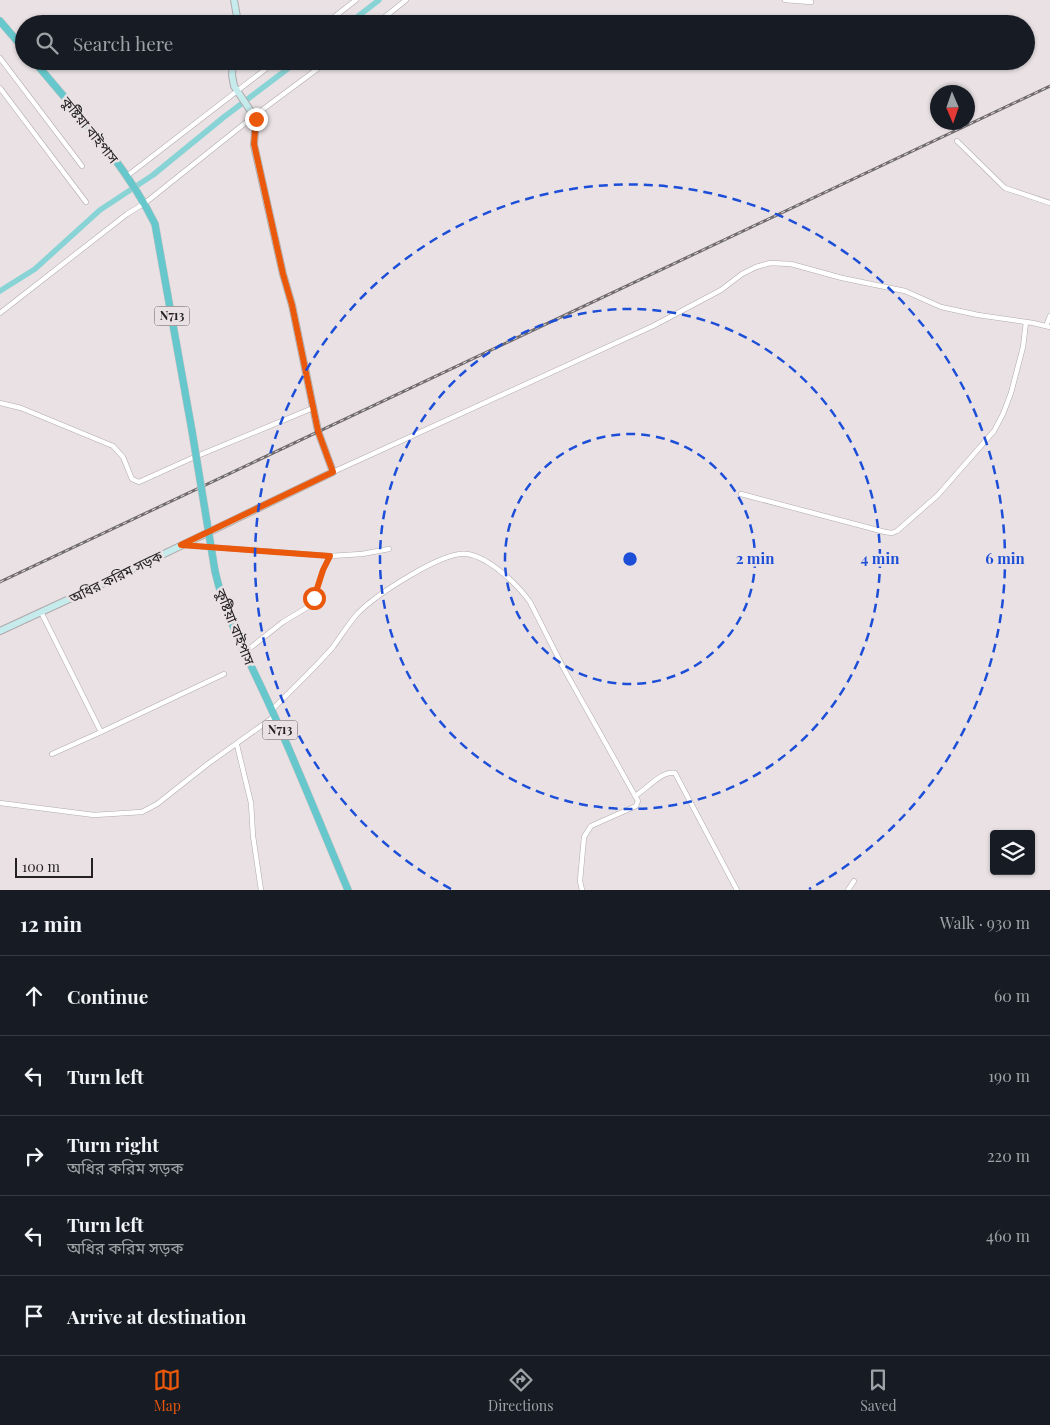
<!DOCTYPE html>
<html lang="en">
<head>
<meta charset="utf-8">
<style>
	body { margin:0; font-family:"Playfair Display","Noto Sans Bengali",serif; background:#20242c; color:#f1f3f6 }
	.controls { position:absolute; right:15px; bottom:15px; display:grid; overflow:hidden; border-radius:5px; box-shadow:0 1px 4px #0004 }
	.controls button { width:45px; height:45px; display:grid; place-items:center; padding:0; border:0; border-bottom:1px solid #363941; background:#171b24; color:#f1f3f6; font:25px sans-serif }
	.compass { position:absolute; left:930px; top:85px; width:45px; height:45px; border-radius:50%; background:#171b24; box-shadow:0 1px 4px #0004; rotate:178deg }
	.scale { position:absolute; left:15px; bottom:12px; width:78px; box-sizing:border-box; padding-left:5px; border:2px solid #242122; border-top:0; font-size:14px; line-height:18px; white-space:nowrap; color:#242122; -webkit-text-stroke:4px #e9e1e4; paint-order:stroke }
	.stop { position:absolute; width:15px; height:15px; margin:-11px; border:4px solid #ea580c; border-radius:50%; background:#fff }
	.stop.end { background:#ea580c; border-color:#fff; box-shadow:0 1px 5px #0008 }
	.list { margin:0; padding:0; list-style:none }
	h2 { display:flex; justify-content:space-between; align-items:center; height:65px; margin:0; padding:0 20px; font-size:21px }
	h2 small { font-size:16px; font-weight:400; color:#9ea1a6 }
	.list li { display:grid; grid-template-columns:32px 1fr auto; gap:15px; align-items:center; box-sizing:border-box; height:80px; padding:0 20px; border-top:1px solid #363941 }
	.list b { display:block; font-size:19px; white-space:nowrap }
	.list p { margin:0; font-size:16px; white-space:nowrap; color:#9ea1a6 }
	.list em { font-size:16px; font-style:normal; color:#9ea1a6 }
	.icon { flex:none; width:28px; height:28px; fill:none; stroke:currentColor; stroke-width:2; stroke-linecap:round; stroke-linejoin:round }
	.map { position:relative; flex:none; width:1050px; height:890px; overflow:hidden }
	.search { position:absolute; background:#171b24; box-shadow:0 1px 4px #0004; left:15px; right:15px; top:15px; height:55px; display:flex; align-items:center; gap:12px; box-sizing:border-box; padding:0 18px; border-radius:28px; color:#9ea1a6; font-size:19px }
	.sheet { height:465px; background:#171b24 }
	nav { display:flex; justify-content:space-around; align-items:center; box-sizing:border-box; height:70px; border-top:1px solid #363941; background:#171b24; font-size:14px; color:#9ea1a6 }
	nav a { display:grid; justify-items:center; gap:2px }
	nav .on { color:#ea580c }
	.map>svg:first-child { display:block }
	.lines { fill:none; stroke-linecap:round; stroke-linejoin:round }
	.canal { stroke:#88d3d5; stroke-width:5.5 }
	.minor-casing { stroke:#b1aaac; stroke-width:5.5 }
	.secondary-casing { stroke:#b1aaac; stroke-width:8 }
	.trunk-casing { stroke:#c2c1c1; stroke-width:8 }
	.minor { stroke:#fff; stroke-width:4.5 }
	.secondary { stroke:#c5ebec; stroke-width:6 }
	.trunk { stroke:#66c8cc; stroke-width:7 }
	.rail-casing { stroke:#706b6d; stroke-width:3 }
	.rail { stroke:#e9e1e4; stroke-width:1; stroke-dasharray:4; stroke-linecap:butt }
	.trunk-bridge-casing { stroke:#c2c1c1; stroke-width:8; stroke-linecap:butt }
	.trunk-bridge { stroke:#66c8cc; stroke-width:7 }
	.route { stroke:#ea580c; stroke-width:6 }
	.ring { fill:none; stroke:#1d4ed8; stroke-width:2.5; stroke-dasharray:9 6 }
	.labels { text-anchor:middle; stroke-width:5; stroke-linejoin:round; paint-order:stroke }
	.shield { fill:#e9e1e4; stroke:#5f5b5c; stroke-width:1 }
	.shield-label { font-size:12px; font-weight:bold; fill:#242122 }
	.street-label { font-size:14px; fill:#242122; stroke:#e9e1e4 }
	.centre { fill:#1d4ed8; stroke:#e9e1e4; stroke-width:2.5 }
	.ring-label { font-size:15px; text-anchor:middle; font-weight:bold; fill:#1d4ed8; stroke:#e9e1e4; stroke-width:5; stroke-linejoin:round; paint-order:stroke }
</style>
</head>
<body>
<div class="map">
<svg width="1050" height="890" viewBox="0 0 1050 890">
	<rect width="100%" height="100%" fill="#e9e1e4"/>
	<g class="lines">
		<!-- canal -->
		<g class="canal">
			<polyline points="348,24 379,0"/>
			<polyline points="0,291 35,269 100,210 153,175 224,117 298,61"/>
		</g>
		<defs>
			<g id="minor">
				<polyline points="785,0 811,2"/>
				<polyline points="325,24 356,0"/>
				<polyline points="376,24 406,0"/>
				<polyline points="0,58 82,166"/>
				<polyline points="0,88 86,202"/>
				<polyline points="957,141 1005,188 1050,203"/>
				<polyline points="127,176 276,61"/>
				<polyline points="0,313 127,214 145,203 254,116 328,61"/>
				<polyline points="1046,326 1050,316"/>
				<polyline points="0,403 21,408 113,446 123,457 132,479 139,482 190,459 313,408"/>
				<polyline points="333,472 653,326 721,290 742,274 756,267 770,263 791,264 842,278 905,291 941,307 978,315 1033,323 1050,327"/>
				<polyline points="741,494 885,532 892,533 897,531 938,495 994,431 1003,414 1011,393 1023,347 1026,322"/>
				<polyline points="182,545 330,556 362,554 389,549"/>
				<polyline points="41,612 101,732 224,674"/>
				<polyline points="245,652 283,622 308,607 314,598 323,570 330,556"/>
				<path d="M272,710C292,689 314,669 333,647C341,636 349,623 358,613C376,595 442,551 467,554C489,557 518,585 530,602L564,669L638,801L636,806L591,826L584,837L580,881L582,890"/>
				<polyline points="237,745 251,803 253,836 261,890"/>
				<polyline points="52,754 101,732"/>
				<path d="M635,796C647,789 662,770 675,773L737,890"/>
				<polyline points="0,803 94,815 142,812 157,804 209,763 275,716"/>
				<polyline points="848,890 854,881"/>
			</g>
			<g id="secondary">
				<polyline points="234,0 237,17 236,24"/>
				<polyline points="0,631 106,582 333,472 318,431 292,305 283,274 254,145 256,119 234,86 232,75 233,61"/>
			</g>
			<g id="trunk">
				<polyline points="0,21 24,49"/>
				<path d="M34,61C77,113 125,163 155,224L192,431"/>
				<path d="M215,571C226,621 253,667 274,715C300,773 323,831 348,890"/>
			</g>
		</defs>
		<!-- minor casing -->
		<use href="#minor" class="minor-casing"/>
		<!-- secondary casing -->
		<use href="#secondary" class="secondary-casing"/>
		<!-- trunk casing -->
		<use href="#trunk" class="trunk-casing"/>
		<!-- minor -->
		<use href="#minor" class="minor"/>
		<!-- secondary -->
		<use href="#secondary" class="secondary"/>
		<!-- trunk -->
		<use href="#trunk" class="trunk"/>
		<defs>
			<polyline id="rail" points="0,582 1050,86"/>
		</defs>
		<!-- rail casing -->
		<use href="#rail" class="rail-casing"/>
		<!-- rail -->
		<use href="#rail" class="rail"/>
		<defs>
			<polyline id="trunk-bridge" points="192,431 215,571"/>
		</defs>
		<!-- trunk-bridge casing -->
		<use href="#trunk-bridge" class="trunk-bridge-casing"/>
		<!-- trunk-bridge -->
		<use href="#trunk-bridge" class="trunk-bridge"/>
	</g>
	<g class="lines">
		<!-- route -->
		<polyline class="route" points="256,119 254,144 283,274 292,305 318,431 333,472 181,545 330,556 323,570 314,598"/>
	</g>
	<!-- distance rings -->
	<g class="ring">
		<circle cx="630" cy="559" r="125"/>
		<circle cx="630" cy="559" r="250"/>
		<path d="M451 889A375 375 0 1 1 809 889"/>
	</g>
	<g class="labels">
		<!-- shield labels -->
		<g class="shield">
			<rect x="154.5" y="306.5" width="35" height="19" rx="4"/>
			<rect x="262.5" y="720.5" width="35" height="19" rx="4"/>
		</g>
		<g class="shield-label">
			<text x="172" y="320">N713</text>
			<text x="280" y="734">N713</text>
		</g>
		<!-- street labels -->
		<g class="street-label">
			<text transform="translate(90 130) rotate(51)" y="5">কুষ্টিয়া বাইপাস</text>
			<text transform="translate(116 577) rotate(-26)" y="5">অধির করিম সড়ক</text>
			<text transform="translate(235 627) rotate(68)" y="5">কুষ্টিয়া বাইপাস</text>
		</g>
	</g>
	<circle cx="630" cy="559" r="8" class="centre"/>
	<g class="ring-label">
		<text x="755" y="564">2 min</text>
		<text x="880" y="564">4 min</text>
		<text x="1005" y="564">6 min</text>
	</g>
</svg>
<div class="controls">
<button><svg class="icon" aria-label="layers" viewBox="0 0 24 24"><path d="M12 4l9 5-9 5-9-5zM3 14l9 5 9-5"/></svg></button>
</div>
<svg class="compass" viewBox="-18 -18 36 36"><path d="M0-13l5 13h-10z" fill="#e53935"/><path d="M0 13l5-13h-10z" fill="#9ea1a6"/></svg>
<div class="scale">100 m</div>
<div class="stop" style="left:314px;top:598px"></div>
<div class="stop end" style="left:256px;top:119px"></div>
<div class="search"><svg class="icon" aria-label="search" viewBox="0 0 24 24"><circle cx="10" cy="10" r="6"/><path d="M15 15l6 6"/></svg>Search here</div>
</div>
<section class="sheet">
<h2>12 min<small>Walk · 930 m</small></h2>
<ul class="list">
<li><svg class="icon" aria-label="ahead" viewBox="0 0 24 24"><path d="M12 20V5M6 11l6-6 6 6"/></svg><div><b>Continue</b></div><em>60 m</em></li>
<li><svg class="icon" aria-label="left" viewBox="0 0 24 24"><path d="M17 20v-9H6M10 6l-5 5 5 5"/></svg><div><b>Turn left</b></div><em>190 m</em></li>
<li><svg class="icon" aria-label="right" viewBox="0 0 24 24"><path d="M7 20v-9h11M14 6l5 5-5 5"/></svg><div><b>Turn right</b><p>অধির করিম সড়ক</p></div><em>220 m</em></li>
<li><svg class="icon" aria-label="left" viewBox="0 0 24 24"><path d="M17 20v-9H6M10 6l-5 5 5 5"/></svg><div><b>Turn left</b><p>অধির করিম সড়ক</p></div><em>460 m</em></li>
<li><svg class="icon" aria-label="arrive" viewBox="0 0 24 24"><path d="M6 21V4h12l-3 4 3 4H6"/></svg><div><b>Arrive at destination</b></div></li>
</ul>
</section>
<nav>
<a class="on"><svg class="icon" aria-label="map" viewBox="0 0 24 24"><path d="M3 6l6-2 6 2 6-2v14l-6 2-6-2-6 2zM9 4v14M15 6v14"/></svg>Map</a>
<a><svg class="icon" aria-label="directions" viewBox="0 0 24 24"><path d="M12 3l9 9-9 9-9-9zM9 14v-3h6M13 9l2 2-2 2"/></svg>Directions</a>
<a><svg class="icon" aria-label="saved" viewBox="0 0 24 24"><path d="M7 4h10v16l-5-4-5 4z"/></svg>Saved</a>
</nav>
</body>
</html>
